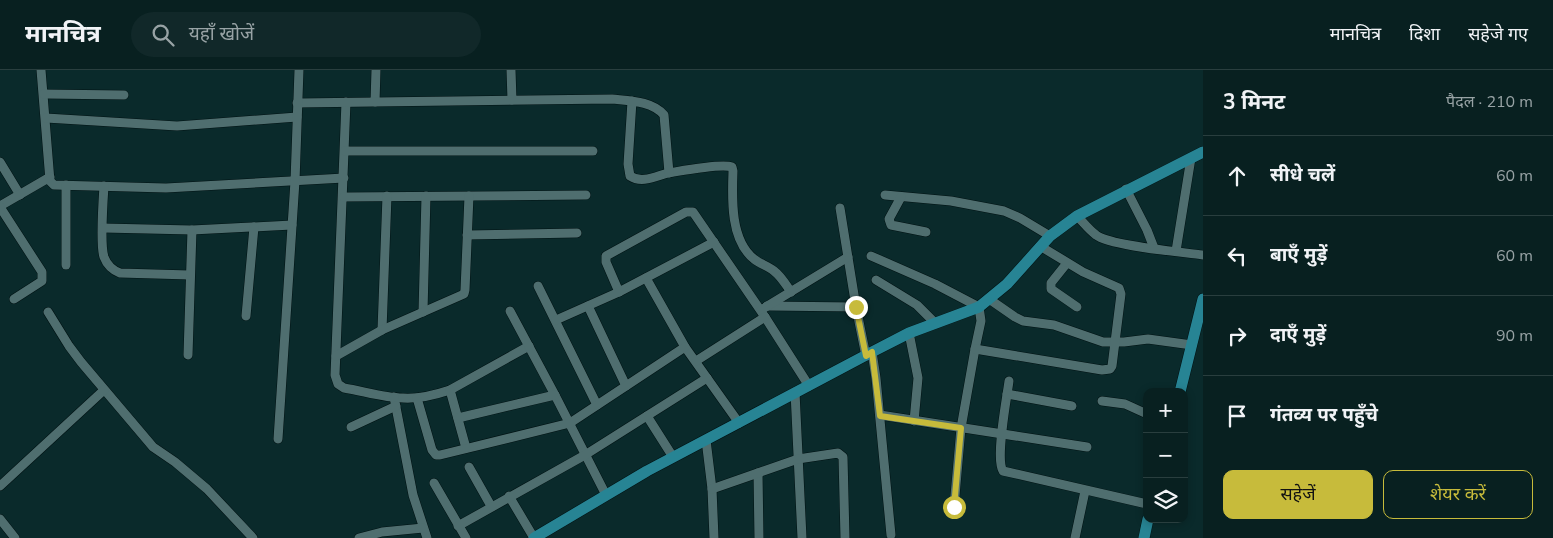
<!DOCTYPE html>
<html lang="hi">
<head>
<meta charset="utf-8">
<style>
	body { margin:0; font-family:"Nunito Sans","Noto Sans Devanagari",sans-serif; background:#112829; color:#f1f3f6 }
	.controls { position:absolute; right:15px; bottom:15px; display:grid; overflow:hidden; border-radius:10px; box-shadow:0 2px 8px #0003 }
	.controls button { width:45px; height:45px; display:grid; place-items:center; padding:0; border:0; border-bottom:1px solid #293e3e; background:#082020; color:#f1f3f6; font:25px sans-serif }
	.stop { position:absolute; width:15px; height:15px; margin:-11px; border:4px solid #c7bb3b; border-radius:50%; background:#fff }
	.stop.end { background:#c7bb3b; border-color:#fff; box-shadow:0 1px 5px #0008 }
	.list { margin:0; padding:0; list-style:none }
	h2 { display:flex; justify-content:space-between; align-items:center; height:65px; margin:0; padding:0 20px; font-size:21px }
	h2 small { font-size:16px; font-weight:400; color:#98a3a5 }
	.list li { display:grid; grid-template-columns:32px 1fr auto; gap:15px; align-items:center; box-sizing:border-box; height:80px; padding:0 20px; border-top:1px solid #293e3e }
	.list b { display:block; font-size:19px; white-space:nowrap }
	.list em { font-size:16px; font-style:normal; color:#98a3a5 }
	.actions { display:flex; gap:10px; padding:15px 20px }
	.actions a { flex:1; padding:11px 0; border:1px solid #c7bb3b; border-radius:10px; text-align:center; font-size:18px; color:#c7bb3b }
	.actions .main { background:#c7bb3b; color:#111 }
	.icon { flex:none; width:28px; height:28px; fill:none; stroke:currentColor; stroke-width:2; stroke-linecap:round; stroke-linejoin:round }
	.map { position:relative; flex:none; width:1203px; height:468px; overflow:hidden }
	header { display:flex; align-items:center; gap:30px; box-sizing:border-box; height:70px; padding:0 25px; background:#082020; border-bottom:1px solid #293e3e }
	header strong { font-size:24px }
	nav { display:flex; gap:28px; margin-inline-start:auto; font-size:18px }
	.search { width:350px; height:45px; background:#112829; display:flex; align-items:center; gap:12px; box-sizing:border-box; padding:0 18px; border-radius:28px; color:#98a3a5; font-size:19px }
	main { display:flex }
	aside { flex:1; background:#082020 }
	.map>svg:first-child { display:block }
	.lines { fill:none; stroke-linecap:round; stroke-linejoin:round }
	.minor-casing { stroke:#001213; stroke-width:10 }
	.major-casing { stroke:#001213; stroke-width:12 }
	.minor { stroke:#4f6e6f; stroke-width:9 }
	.major { stroke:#278494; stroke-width:11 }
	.route { stroke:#c7bb3b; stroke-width:6 }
</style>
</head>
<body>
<header>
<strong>मानचित्र</strong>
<div class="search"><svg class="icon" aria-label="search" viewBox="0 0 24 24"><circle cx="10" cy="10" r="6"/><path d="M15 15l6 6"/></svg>यहाँ खोजें</div>
<nav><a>मानचित्र</a><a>दिशा</a><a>सहेजे गए</a></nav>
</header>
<main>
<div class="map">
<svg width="1203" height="468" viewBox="0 0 1203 468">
	<rect width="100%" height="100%" fill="#0a2a2b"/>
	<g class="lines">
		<defs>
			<g id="minor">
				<polyline points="41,0 50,111 54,115 166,118 344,108"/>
				<polyline points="511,0 512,30"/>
				<polyline points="44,24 124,25"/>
				<path d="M632,31L628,94L630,106C642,114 656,106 668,103C681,101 721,93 732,97L733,101C732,128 730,170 754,189C760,194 768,196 774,201C781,206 786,215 791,222"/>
				<path d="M346,32L335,305L338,314L344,318C363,321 384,328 403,328C418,329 435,325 450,320L529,276"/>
				<polyline points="375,32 376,0"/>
				<path d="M297,33L612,29C630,31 652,31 664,45L669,103"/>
				<polyline points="46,48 177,56 297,47"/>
				<polyline points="345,81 593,81"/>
				<polyline points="0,92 20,125"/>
				<path d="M104,116C103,131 100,175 104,187C107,195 112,200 120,203L190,205"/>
				<polyline points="1126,119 1147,160 1154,178"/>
				<polyline points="885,125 951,131 1004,141 1020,148 1050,166"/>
				<polyline points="344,127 586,125"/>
				<polyline points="901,127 889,149 891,155 926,162"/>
				<polyline points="0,136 50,107"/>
				<polyline points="0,137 42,202 42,211 14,229"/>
				<polyline points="840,138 856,237 866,286"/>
				<path d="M1077,146C1083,152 1089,160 1096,165C1110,176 1182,182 1203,185"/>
				<polyline points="103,158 192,160 292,155"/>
				<polyline points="467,165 577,163"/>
				<polyline points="1176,181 1191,88"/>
				<polyline points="871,186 935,214 979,237 981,251 975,279 961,358 954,437"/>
				<polyline points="1067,193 1051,213 1051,219 1077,237"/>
				<polyline points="66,195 66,115"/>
				<polyline points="646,208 685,277 739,353"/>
				<polyline points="876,210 917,235 935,253"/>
				<polyline points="538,216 597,335"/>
				<polyline points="619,222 606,192 606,186 686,142 693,142 765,247 809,316"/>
				<polyline points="989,229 1015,247 1023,251 1054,255 1103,272 1124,272 1148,269 1192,275"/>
				<polyline points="588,236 626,316"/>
				<polyline points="767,236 856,237"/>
				<polyline points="761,240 848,187"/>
				<polyline points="510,241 555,325 606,425"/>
				<polyline points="48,242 69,276 81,292 153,377 175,392 207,419 253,468"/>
				<polyline points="423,242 426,126"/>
				<polyline points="246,246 254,157"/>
				<polyline points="556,250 619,222 714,172"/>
				<polyline points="382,260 387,126"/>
				<polyline points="909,263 918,308 914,351"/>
				<polyline points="975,279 1102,300 1110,299 1112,296 1121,224 1119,218 1083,202 1040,176"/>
				<polyline points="872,282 876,308 891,465"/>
				<polyline points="188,285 192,160"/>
				<polyline points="336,286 382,260 464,224 465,220 469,126"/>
				<polyline points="696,291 765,247"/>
				<path d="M1009,311C1007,327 995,389 1003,401L1147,434"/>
				<polyline points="450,320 466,378"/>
				<polyline points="795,322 802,468"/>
				<polyline points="1007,324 1072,336"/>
				<polyline points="394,327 413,425 427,468"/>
				<polyline points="417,328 432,380 436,385 440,385 570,353 685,277"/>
				<polyline points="1102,331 1125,334 1147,344"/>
				<polyline points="880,345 1087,377"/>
				<polyline points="647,346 673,387"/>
				<polyline points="458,348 555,325"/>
				<polyline points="351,357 396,336"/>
				<polyline points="278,369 295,111 299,0"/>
				<polyline points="706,370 712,419 714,468"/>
				<polyline points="469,397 491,436"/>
				<polyline points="758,403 759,468"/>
				<polyline points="434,413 466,468"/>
				<polyline points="0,416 104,320"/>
				<polyline points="712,419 798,389 838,383 843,387 845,468"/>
				<polyline points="509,426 534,468"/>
				<polyline points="0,449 15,468"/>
				<polyline points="458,456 585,385 707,308"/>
				<polyline points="359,468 382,462 423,458"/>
				<polyline points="1075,468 1085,421"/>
			</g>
			<g id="major">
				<polyline points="1180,322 1203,229"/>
				<polyline points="534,468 647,401 872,282 909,263 979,237 1007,214 1050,166 1077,146 1203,82"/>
				<polyline points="1144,468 1148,449"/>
			</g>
		</defs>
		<!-- minor casing -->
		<use href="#minor" class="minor-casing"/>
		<!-- major casing -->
		<use href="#major" class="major-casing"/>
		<!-- minor -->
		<use href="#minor" class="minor"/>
		<!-- major -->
		<use href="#major" class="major"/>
	</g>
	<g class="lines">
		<!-- route -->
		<polyline class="route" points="856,237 866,286 872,282 880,346 961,358 954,437"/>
	</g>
</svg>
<div class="controls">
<button>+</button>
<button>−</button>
<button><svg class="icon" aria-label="layers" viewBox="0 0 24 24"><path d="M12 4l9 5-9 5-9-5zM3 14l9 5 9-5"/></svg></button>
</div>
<div class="stop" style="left:954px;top:437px"></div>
<div class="stop end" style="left:856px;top:237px"></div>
</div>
<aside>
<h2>3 मिनट<small>पैदल · 210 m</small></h2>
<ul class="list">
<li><svg class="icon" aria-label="ahead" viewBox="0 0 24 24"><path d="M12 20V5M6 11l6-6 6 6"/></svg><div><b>सीधे चलें</b></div><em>60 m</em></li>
<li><svg class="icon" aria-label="left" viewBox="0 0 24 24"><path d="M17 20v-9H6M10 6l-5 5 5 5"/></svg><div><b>बाएँ मुड़ें</b></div><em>60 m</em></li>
<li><svg class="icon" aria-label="right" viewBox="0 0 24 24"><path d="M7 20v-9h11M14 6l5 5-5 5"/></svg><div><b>दाएँ मुड़ें</b></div><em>90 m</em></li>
<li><svg class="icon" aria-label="arrive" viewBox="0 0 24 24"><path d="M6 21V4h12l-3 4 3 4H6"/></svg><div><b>गंतव्य पर पहुँचे</b></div></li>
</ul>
<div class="actions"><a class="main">सहेजें</a><a>शेयर करें</a></div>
</aside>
</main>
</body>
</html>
